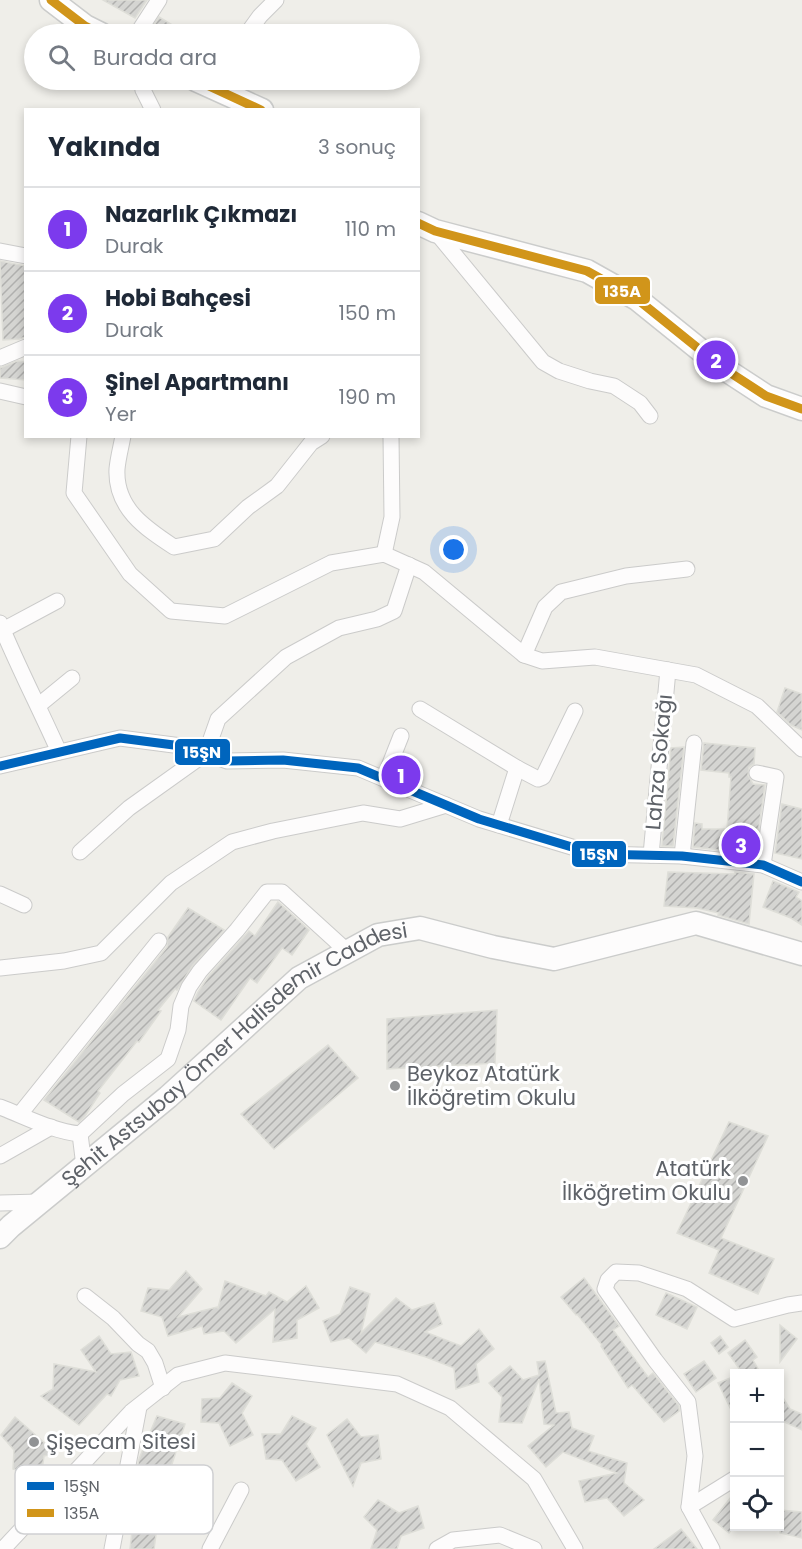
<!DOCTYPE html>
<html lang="tr">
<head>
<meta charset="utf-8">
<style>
	body { margin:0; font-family:Poppins,sans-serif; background:#f2f2f3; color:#1f2937 }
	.controls { position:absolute; right:18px; bottom:18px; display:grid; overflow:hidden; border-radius:0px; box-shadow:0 3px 9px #0003 }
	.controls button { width:54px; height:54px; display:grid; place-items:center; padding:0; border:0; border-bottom:2px solid #e0e1e3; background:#fff; color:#1f2937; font:30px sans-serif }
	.you { position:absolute; left:454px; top:550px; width:21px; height:21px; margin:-15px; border:4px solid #fff; border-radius:50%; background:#1a73e8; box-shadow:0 0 0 9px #1a73e833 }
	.badge { display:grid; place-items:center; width:39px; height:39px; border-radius:50%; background:#7c3aed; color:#fff; font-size:20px; font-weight:700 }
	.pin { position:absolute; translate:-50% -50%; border:3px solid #fff; box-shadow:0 2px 6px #0006 }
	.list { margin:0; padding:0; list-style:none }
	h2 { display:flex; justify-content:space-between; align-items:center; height:78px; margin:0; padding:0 24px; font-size:26px }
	h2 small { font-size:20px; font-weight:400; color:#747a83 }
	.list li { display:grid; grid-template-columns:39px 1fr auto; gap:18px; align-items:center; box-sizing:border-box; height:84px; padding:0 24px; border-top:2px solid #e0e1e3 }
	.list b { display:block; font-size:22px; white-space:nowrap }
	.list p { margin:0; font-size:20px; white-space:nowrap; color:#747a83 }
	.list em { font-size:20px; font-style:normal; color:#747a83 }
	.icon { flex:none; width:33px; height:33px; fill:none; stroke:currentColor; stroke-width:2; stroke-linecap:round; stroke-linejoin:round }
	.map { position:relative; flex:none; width:802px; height:1549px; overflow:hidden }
	.search { position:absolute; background:#fff; box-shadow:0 3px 9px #0003; left:24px; top:24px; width:396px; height:66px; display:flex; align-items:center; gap:15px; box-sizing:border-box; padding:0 21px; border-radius:33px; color:#747a83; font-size:22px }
	.panel { position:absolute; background:#fff; box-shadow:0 3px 9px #0003; left:24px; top:108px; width:396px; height:330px; border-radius:0px }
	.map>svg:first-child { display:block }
	.building { fill:url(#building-hatch); stroke:#deded8; stroke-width:1.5 }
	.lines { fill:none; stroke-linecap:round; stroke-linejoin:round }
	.street-casing { stroke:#cbcbca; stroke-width:17 }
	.secondary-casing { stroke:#cbcccb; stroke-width:25 }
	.street { stroke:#fdfcfc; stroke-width:15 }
	.secondary { stroke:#fdfcfc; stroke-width:22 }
	.bus-1-casing { stroke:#fff; stroke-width:14 }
	.bus-2-casing { stroke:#fff; stroke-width:14 }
	.bus-1 { stroke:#0065bd; stroke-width:9 }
	.bus-2 { stroke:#d1951a; stroke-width:9 }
	.poi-dot { fill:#919395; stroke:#fff; stroke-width:2 }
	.labels { text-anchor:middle; stroke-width:6; stroke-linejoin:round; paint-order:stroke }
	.street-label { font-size:21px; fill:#5e6268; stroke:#fff }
	.poi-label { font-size:21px; fill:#5e6268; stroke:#fff; text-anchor:start }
	.key { fill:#fff; stroke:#cfd0d2; stroke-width:1.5 }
	.key-label { font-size:16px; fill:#5e6268 }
	.line-badge { stroke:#fff; stroke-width:2 }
	.badge-label { font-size:16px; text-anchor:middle; font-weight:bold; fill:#fff }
</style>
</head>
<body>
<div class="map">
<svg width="802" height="1549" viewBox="0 0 802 1549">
	<defs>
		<pattern id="building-hatch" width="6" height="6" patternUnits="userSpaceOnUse" patternTransform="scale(1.5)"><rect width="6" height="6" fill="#d5d5d2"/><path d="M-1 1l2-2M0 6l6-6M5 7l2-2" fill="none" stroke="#b0b0ae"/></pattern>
	</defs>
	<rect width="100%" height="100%" fill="#efeee9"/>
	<!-- building -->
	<g class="building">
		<polygon points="103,0 147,0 135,18"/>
		<polygon points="159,17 174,26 169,34 148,34"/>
		<polygon points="0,261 26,266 26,337 19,339 3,340"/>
		<polygon points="17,361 26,362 26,380 0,378 0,368"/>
		<polygon points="785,688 802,694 802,730 791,725 777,712"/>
		<polygon points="704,743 755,748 754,764 749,767 748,775 753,784 765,785 755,854 693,847 695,823 702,824 702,829 727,829 731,777 729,777 729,773 701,770"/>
		<polygon points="684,747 673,846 662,846 671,748"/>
		<polygon points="782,804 802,809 802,859 775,853"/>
		<polygon points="668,872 735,874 735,872 754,874 749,924 718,915 719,913 697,908 664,906"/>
		<polygon points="773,881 799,892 796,897 802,901 802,925 791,918 763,907"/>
		<polygon points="278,902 309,930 292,955 282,948 257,983 250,978 221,1020 194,1001 198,992 208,977 249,931 255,936"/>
		<polygon points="188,908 224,930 193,965 177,990 175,989 158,1010 161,1011 139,1042 137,1041 98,1091 100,1093 85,1116 79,1122 44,1100 167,947 168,937"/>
		<polygon points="497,1010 495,1063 387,1069 387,1019"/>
		<polygon points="328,1045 358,1078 274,1149 241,1114"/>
		<polygon points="729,1122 768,1136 721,1238 774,1259 758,1294 709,1273 719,1250 677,1233"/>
		<polygon points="186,1271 202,1289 178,1317 217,1307 218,1308 225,1281 266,1296 269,1292 287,1302 306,1286 319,1308 297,1320 297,1338 273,1342 275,1309 236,1343 224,1331 204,1334 202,1326 168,1336 162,1317 141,1311 148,1288 169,1290"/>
		<polygon points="584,1278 619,1326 613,1330 648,1377 653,1373 679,1406 679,1411 664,1422 632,1385 628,1388 601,1346 602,1345 577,1314 576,1315 561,1297"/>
		<polygon points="350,1287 370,1294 361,1333 396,1298 412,1310 434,1303 442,1324 425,1332 461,1346 479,1329 494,1349 476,1364 479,1382 456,1389 454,1368 426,1357 375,1342 366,1353 349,1338 331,1342 323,1321 340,1314"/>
		<polygon points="666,1293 697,1307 687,1329 656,1315"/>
		<polygon points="780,1325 797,1339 780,1362"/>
		<polygon points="99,1336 111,1354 131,1352 139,1376 120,1380 111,1396 107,1394 79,1425 41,1396 53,1389 54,1364 96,1372 81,1350"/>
		<polygon points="720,1336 728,1347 719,1354 711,1343"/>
		<polygon points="745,1340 757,1357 753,1360 761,1374 743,1374 728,1353"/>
		<polygon points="545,1361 556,1413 569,1412 572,1428 594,1436 588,1451 627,1463 624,1483 644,1500 624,1516 607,1498 585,1502 579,1481 617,1473 563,1452 546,1467 528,1446 554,1425 544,1424 539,1379 522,1423 499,1422 502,1397 489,1383 510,1366 523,1380 539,1375 537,1362"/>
		<polygon points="704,1361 716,1378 696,1392 684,1374"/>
		<polygon points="735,1376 735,1418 718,1383"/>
		<polygon points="232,1383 252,1396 242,1413 253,1435 230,1446 219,1423 201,1422 202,1399 220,1398"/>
		<polygon points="780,1393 790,1409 802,1414 802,1430 780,1420"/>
		<polygon points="157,1416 185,1424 171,1467 166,1494 174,1496 169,1522 158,1520 154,1549 130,1549 138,1479 135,1479 139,1459"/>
		<polygon points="292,1416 316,1428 306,1444 320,1467 296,1481 282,1460 266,1459 262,1434 281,1434"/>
		<polygon points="15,1417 56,1453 44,1456 41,1477 13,1469 14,1450 1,1435"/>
		<polygon points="347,1419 361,1437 378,1435 381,1459 361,1463 353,1486 327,1435"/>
		<polygon points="735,1492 735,1525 729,1533 713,1520"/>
		<polygon points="378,1500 399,1513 418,1506 424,1528 401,1536 397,1549 371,1549 377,1530 364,1517"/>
		<polygon points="780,1510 802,1512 802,1538 780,1533"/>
		<polygon points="681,1529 697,1549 654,1549"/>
	</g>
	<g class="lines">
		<defs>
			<g id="street">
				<polyline points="137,34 159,0"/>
				<polyline points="247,34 260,16 276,0"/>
				<polyline points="141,80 143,90 153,110"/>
				<polyline points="435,231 543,362 559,371 590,381 614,386 640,403 650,416"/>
				<polyline points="0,251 26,256"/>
				<polyline points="0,358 26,347"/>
				<polyline points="0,391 26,397"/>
				<polyline points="79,436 74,493 130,574 171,611 225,616 331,563 384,554 424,572 524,655 542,661 595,657 696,675 757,706 802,749"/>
				<path d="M123,436C121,447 118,458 117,469C115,508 145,528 174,547L214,539L248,507L277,486L311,443L322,436"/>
				<polyline points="384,554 392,517 391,436"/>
				<path d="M0,623C18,667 40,709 59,752"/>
				<polyline points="3,630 57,601"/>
				<polyline points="524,655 545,607 561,592 626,576 687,569"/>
				<polyline points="39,705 72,678"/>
				<polyline points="420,709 517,768 499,825"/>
				<polyline points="0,766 120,738 189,747 227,761 283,760 358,768 479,819 595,854 682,856 763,865 802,882"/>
				<polyline points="517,768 538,779 543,777 575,711"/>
				<polyline points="757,773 776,777 763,865"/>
				<polyline points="384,779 401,736"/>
				<polyline points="80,852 129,808 206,753 218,719 286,657 339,628 377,619 394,611 409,565"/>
				<polyline points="651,855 668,670"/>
				<polyline points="682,856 694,743"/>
				<polyline points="0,894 24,905"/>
				<polyline points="0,968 64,961 101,953 171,883 232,842 273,831 363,813 400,819 446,805"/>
				<path d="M0,1107C26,1117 52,1131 80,1134L84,1166"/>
				<polyline points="20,1114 159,941"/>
				<polyline points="80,1134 123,1094 168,1059 178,1030 181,1006 189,987 200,971 237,930 267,892 282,892 348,952"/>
				<polyline points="0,1156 51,1127"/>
				<polyline points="0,1203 40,1202"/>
				<polyline points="85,1296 113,1318 138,1344 148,1351 155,1363 163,1388"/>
				<polyline points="689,1507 734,1479"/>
				<polyline points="3,1549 131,1412 178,1375 225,1363 397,1384 450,1408 534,1479 575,1549"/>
				<polyline points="112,1549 139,1407"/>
				<polyline points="210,1549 241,1490"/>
				<polyline points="437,1549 453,1540 500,1535 534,1549"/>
				<polyline points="712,1549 689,1507 695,1456 688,1402 655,1360 605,1289 608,1280 616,1272 639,1273 687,1289 734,1319 788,1305 802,1303"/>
			</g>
			<g id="secondary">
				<polyline points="51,0 85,26 101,34"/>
				<polyline points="196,80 262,110"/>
				<polyline points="418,223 435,231 587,271 637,299 720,366 766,396 802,409"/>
				<path id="s1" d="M0,1237L11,1226L168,1097L299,978L378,935L420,928L493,947L554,959L696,923L802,954"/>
			</g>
		</defs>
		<!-- street casing -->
		<use href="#street" class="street-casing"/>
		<!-- secondary casing -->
		<use href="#secondary" class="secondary-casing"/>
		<!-- street -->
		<use href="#street" class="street"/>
		<!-- secondary -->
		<use href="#secondary" class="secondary"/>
		<defs>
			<polyline id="bus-1" points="0,766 120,738 189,747 227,761 283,760 358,768 479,819 595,854 682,856 763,865 802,882"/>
			<g id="bus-2">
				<polyline points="51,0 85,26 101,34"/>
				<polyline points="196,80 261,110"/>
				<polyline points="418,223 435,231 587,271 637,299 720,366 766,396 802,409"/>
			</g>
		</defs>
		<!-- bus-1 casing -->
		<use href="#bus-1" class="bus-1-casing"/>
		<!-- bus-2 casing -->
		<use href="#bus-2" class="bus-2-casing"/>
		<!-- bus-1 -->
		<use href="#bus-1" class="bus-1"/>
		<!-- bus-2 -->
		<use href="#bus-2" class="bus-2"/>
	</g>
	<!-- markers -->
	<g class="poi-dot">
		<circle cx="395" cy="1086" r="6"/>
		<circle cx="743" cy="1181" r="6"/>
		<circle cx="34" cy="1442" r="6"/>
	</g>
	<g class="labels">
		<!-- street labels -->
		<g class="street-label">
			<text transform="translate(659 762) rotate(-85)" y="7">Lahza Sokağı</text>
			<text dy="7" stroke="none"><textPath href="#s1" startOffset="300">Şehit Astsubay Ömer Halisdemir Caddesi</textPath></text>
		</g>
		<!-- poi labels -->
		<g class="poi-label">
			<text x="407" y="1081">Beykoz Atatürk<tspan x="407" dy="24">İlköğretim Okulu</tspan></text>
			<text x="731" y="1176" text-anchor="end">Atatürk<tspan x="731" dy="24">İlköğretim Okulu</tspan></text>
			<text x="46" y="1449">Şişecam Sitesi</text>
		</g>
	</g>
	<!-- legend -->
	<rect x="15" y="1465" width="198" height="69" rx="9" class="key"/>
	<rect x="27" y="1482" width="27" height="8" fill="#0065bd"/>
	<rect x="27" y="1509" width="27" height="8" fill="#d1951a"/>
	<g class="key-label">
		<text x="64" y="1492">15ŞN</text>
		<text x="64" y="1519">135A</text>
	</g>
	<g class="line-badge">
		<rect x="594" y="276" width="57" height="29" rx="6" fill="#d1951a"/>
		<rect x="174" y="738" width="57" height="28" rx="6" fill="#0065bd"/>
		<rect x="571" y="840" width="56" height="28" rx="6" fill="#0065bd"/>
	</g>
	<g class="badge-label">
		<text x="622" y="297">135A</text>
		<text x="202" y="758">15ŞN</text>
		<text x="599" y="860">15ŞN</text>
	</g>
</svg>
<div class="controls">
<button>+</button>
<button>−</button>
<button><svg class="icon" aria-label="locate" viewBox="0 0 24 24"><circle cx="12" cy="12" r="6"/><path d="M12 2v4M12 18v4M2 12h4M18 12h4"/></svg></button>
</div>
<div class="you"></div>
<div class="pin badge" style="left:401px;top:775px">1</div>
<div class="pin badge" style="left:716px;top:360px">2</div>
<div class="pin badge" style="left:741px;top:845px">3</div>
<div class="search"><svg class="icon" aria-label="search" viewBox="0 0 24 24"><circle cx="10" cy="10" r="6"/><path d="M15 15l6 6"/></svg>Burada ara</div>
<section class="panel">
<h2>Yakında<small>3 sonuç</small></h2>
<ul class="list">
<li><span class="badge">1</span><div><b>Nazarlık Çıkmazı</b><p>Durak</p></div><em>110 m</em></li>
<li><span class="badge">2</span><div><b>Hobi Bahçesi</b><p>Durak</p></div><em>150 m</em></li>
<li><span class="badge">3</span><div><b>Şinel Apartmanı</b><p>Yer</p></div><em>190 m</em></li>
</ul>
</section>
</div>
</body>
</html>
